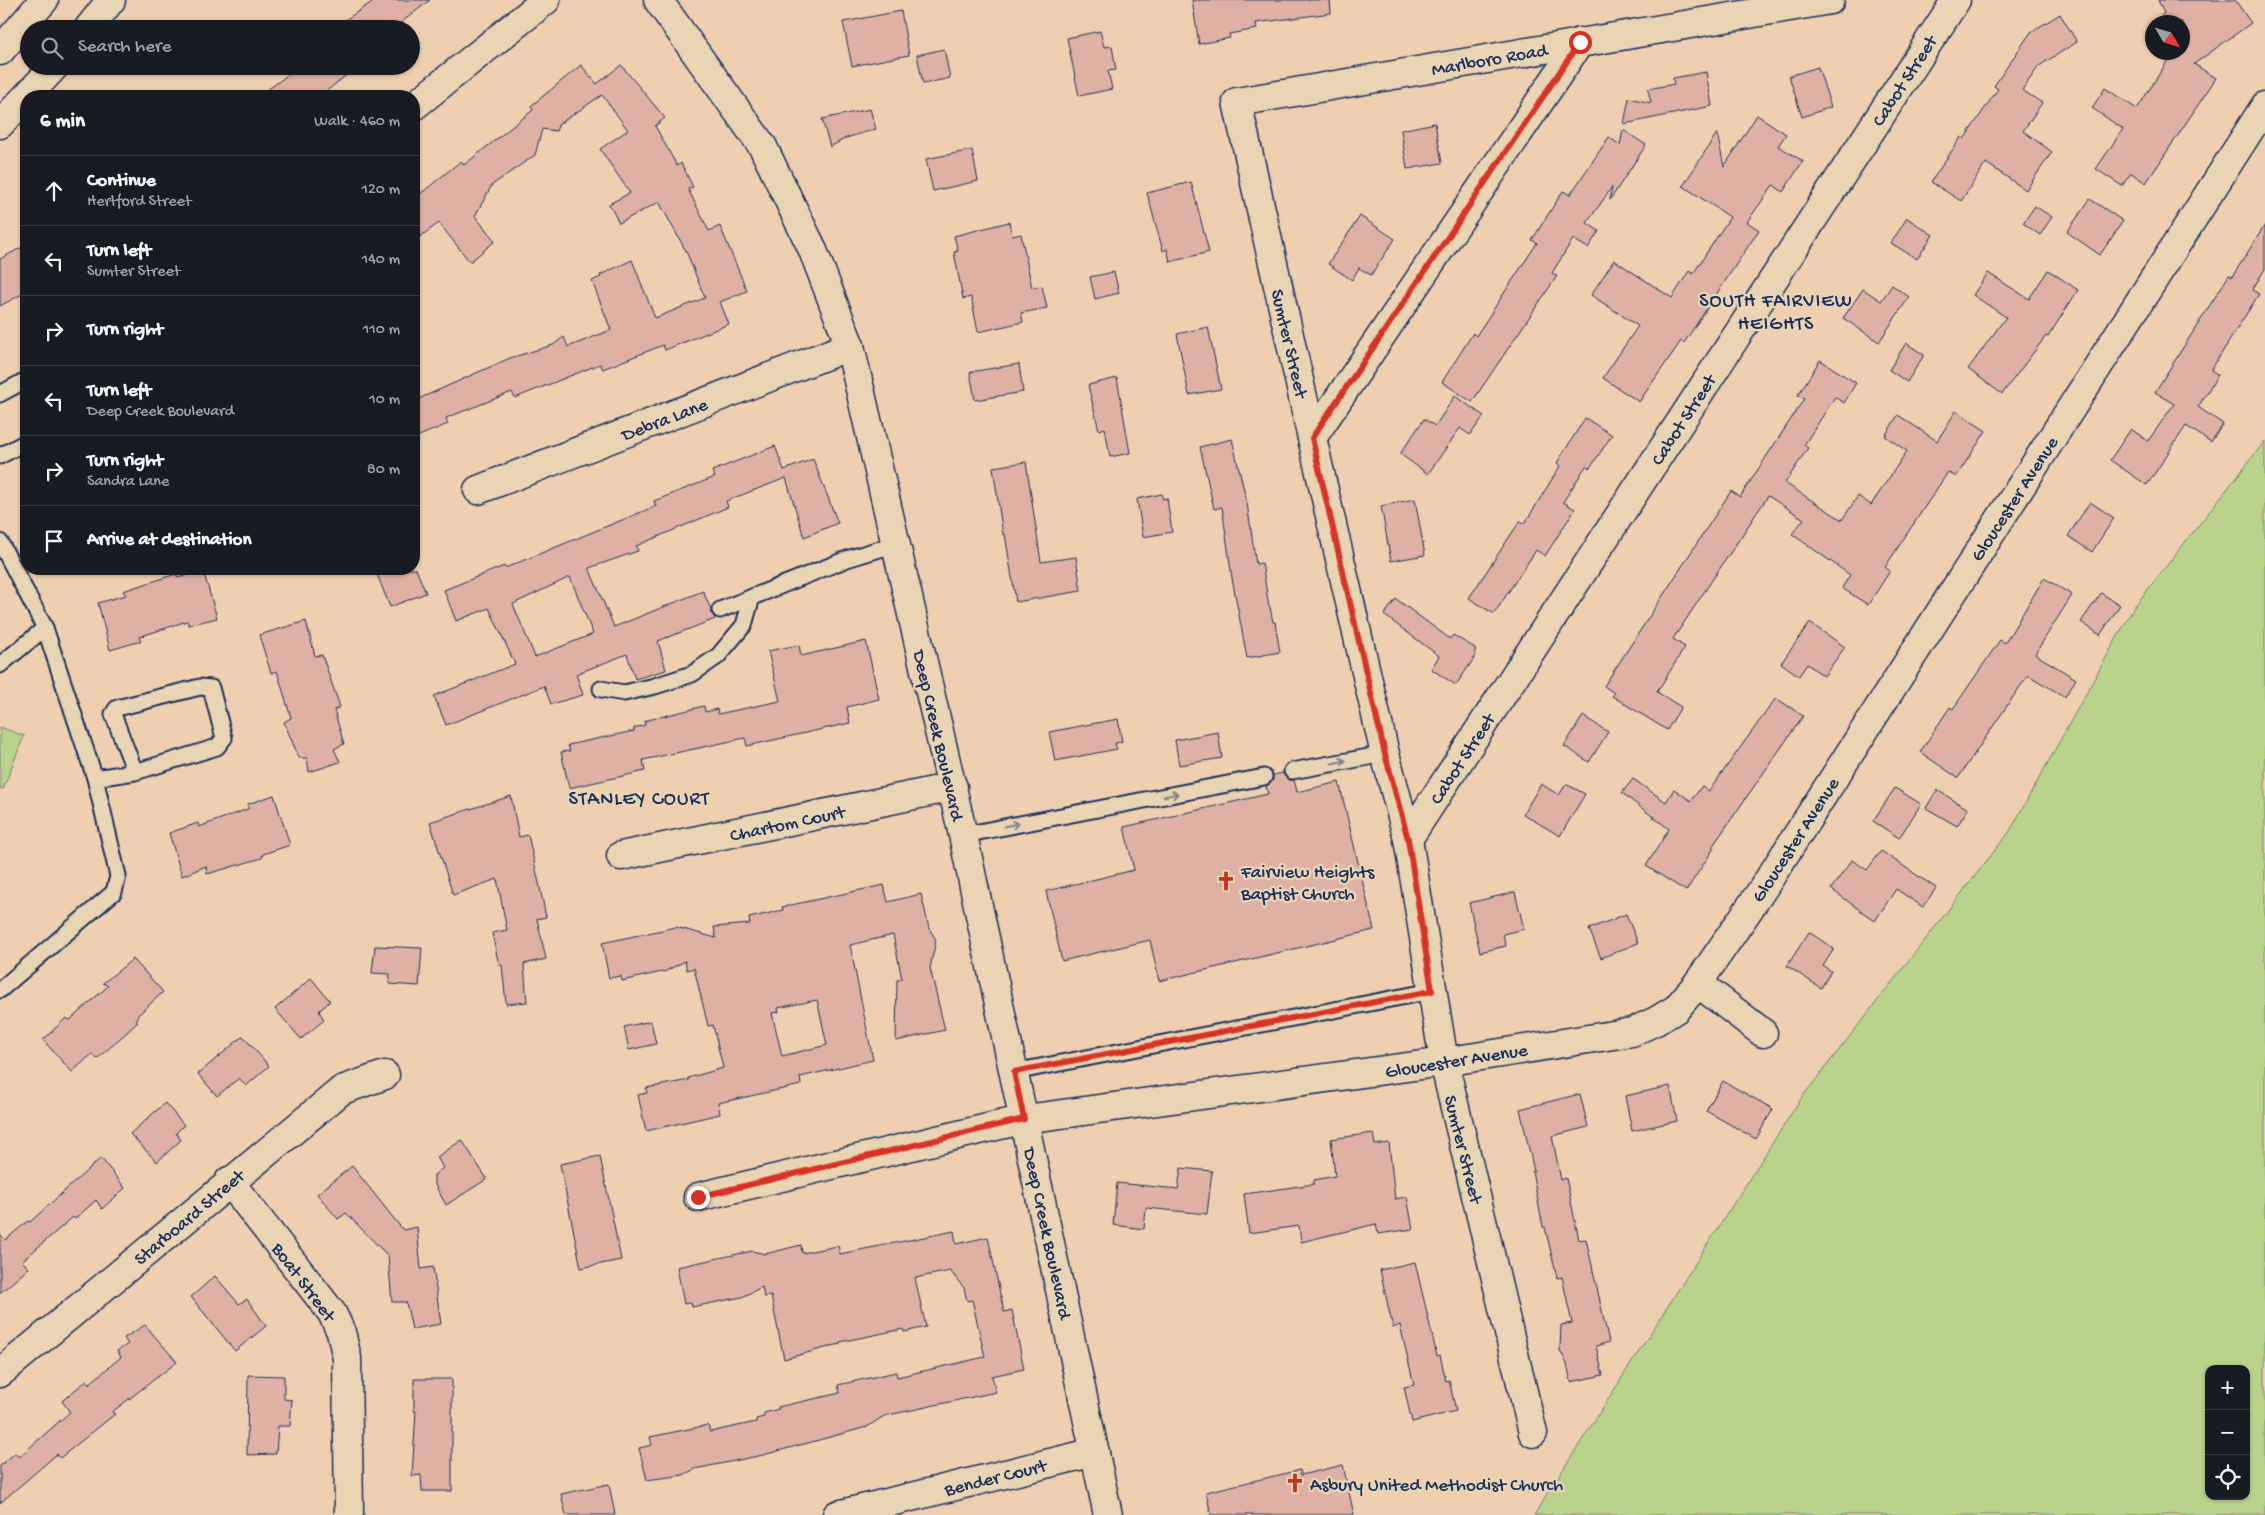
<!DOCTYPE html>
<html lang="en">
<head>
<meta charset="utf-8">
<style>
	body { margin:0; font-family:"Gochi Hand",sans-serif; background:#242831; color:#f1f3f6 }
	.controls { position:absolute; right:15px; bottom:15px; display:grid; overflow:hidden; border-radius:10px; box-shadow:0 1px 4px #0004 }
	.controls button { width:45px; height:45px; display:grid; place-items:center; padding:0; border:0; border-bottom:1px solid #363941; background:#171b24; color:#f1f3f6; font:25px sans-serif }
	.compass { position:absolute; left:2145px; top:15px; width:45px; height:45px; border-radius:50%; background:#171b24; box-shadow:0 1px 4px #0004; rotate:128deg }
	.stop { position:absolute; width:15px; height:15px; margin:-11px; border:4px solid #d93025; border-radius:50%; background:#fff }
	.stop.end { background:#d93025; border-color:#fff; box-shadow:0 1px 5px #0008 }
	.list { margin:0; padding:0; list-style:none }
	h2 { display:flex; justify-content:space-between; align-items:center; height:65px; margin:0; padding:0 20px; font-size:21px }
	h2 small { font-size:16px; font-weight:400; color:#9ea1a6 }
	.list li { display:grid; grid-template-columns:32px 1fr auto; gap:15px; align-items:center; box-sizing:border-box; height:70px; padding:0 20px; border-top:1px solid #363941 }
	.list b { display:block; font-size:19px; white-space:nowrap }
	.list p { margin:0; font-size:16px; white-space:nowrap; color:#9ea1a6 }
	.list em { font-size:16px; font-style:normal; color:#9ea1a6 }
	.icon { flex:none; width:28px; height:28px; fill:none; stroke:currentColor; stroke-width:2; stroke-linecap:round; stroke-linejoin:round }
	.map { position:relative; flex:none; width:2265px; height:1515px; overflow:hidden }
	.search { position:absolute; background:#171b24; box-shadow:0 1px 4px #0004; left:20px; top:20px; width:400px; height:55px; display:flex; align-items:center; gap:12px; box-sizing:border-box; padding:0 18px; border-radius:28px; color:#9ea1a6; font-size:19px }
	.panel { position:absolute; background:#171b24; box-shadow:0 1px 4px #0004; left:20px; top:90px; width:400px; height:485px; border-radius:20px }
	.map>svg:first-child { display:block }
	.green { fill:#b9d38b; stroke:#6a8174; fill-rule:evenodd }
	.building { fill:#dfb1a4; stroke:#1b2f5e; fill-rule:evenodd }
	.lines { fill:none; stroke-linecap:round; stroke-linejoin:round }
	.lane-casing { stroke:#1b2f5e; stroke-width:19 }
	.street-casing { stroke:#1b2f5e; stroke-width:31 }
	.secondary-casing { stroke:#1b2f5e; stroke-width:31 }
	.lane { stroke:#e9d5b3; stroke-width:15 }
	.street { stroke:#e9d5b3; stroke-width:28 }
	.secondary { stroke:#e9d5b3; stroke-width:28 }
	.oneway { stroke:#828288 }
	.route { stroke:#d93025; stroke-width:6 }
	.labels { text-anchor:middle; stroke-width:4.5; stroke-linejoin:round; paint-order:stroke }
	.street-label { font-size:19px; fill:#1b2f5e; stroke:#e9d5b3 }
	.poi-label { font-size:19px; fill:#1b2f5e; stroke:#e9d5b3; text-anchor:start }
	.neighbourhood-label { font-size:20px; letter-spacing:1px; fill:#1b2f5e; stroke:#e9d5b3 }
</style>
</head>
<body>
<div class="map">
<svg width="2265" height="1515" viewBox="0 0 2265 1515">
	<rect width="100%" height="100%" fill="#eed0b1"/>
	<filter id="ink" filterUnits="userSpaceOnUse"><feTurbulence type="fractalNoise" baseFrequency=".02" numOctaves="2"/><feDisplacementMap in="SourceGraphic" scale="10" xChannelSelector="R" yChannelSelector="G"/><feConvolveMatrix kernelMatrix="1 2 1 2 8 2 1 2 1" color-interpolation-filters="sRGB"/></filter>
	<g filter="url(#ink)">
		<!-- green -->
		<g class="green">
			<path d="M2265,441V1515H1534L1800,1100L2010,831L2134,607ZM2209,1369H2246V1496H2209Z"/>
			<polygon points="0,727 24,736 3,789 0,788"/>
		</g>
		<!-- building -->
		<g class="building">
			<polygon points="375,0 430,0 393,29 332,29"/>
			<polygon points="1192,0 1330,0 1331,13 1256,23 1257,29 1229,34 1230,38 1199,44"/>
			<polygon points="2158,0 2235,0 2251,23 2194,64 2216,78 2146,183 2131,173 2122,186 2096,169 2123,129 2092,108 2105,88 2137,109 2168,60 2158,52 2182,52 2182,22 2157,22 2164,13"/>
			<polygon points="901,11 909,55 852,66 843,22"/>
			<polygon points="2060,14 2077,42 2039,66 2022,90 2042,103 2023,131 2052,152 2026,190 1986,163 1961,201 1931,182 1961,137 1964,139 1998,89 1994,86 2031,32"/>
			<polygon points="1100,31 1104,47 1112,46 1116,70 1108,71 1112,89 1079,96 1067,38"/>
			<polygon points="944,49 950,78 923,84 917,55"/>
			<polygon points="581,65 597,84 621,65 665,118 655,126 677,166 681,163 693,187 688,189 709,231 720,226 747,291 720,302 729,324 665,350 663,345 603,369 600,364 515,398 512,392 446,418 448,424 414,438 414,401 510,358 553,345 564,337 568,347 611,330 592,281 601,277 600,275 632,260 655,318 705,298 686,251 659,202 619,223 609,204 630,193 600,149 628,130 602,95 559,124 556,131 542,129 535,155 492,185 475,216 495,241 470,262 439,223 414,241 414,199 461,161 464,165 533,110 531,106"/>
			<polygon points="300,66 358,66 320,96 259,96"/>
			<polygon points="1818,67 1831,107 1802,117 1789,76"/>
			<polygon points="1706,72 1712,106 1624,124 1629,98 1651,103 1648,89 1674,84 1673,78"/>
			<polygon points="870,109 876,129 846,138 830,147 822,119"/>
			<polygon points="1757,115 1786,134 1778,146 1803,161 1783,192 1773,185 1747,222 1759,230 1684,343 1681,341 1639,402 1603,378 1638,326 1591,295 1614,260 1672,298 1689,271 1693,274 1730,217 1683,186 1717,133 1724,167"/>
			<polygon points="1435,123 1442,163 1407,169 1401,130"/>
			<polygon points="1623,130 1646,145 1610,200 1612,187 1587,223 1599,231 1588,248 1573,239 1552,273 1557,276 1472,402 1442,382 1473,333 1476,336 1537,243 1532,240 1563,191 1570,195 1609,137 1620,145"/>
			<polygon points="972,150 978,181 933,191 926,159"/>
			<polygon points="1191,182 1209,252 1170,262 1167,249 1163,251 1147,193"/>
			<polygon points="2090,199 2123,221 2100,255 2067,232"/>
			<polygon points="2035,206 2052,217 2040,235 2023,223"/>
			<polygon points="1360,216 1395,239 1371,275 1359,268 1352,280 1328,264"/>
			<polygon points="1907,218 1933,235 1917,259 1891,243"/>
			<polygon points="1009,222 1012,236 1021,234 1032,288 1042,286 1047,308 1021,313 1023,322 978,332 971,297 963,299 954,252 958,251 954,236"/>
			<polygon points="2265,225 2265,269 2252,290 2259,294 2211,370 2218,375 2198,407 2223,424 2211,442 2186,426 2147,485 2110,460 2131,429 2148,441 2174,404 2155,392 2229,275 2232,277"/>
			<polygon points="26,245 26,292 0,306 0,259"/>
			<polygon points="2048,270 2078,290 2048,337 2046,336 2002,394 1968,369 2006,317 1973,295 1988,273 2029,299"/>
			<polygon points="1114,272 1119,293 1095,299 1090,277"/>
			<polygon points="1892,285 1909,297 1879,342 1843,318 1863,289 1881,301"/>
			<polygon points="1208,327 1221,389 1189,395 1177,334"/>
			<polygon points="1906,343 1924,355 1907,382 1889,370"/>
			<polygon points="1820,360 1856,383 1844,403 1835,397 1804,445 1808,448 1785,483 1842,520 1858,496 1871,505 1907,451 1885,436 1898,415 1937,441 1956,411 1986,431 1956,477 1948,472 1885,567 1890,571 1868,605 1842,588 1850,575 1792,534 1804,519 1768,496 1673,639 1685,647 1657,692 1681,707 1667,730 1612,696 1614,693 1604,686 1731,491 1740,497 1804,399 1798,395"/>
			<polygon points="1019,364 1023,392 975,400 970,372"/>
			<polygon points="1117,378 1130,453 1110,457 1105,428 1099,430 1088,385"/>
			<polygon points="1455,396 1484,416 1470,435 1460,428 1428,474 1400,454 1424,419 1435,426"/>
			<polygon points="1585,418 1612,435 1590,468 1586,466 1563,502 1575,509 1545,556 1536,550 1494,614 1469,598 1520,521 1525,523 1560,466 1557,463"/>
			<polygon points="1232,439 1247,503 1256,564 1262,563 1269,607 1270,607 1273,622 1275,622 1280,652 1247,658 1232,578 1222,507 1214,509 1200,447"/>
			<path d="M775,446L784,470L813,459L838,523L804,537L786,478L726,501L728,507L636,546L638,551L589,568L614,627L703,591L715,619L658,641L666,670L635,679L627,654L576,674L583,695L551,704L544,686L446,725L434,696L515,664L489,608L456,621L444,590L504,566L505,568L656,506L654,501L715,477L712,471ZM570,577L593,634L535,657L513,604Z"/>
			<polygon points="1026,462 1041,562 1076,557 1081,591 1016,602 1005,534 1003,535 993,467"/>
			<polygon points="1162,494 1163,499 1167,498 1172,532 1143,537 1137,499"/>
			<polygon points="1415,499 1425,555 1391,561 1381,506"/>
			<polygon points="2090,502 2114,518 2092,552 2068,536"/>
			<polygon points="375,569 416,569 426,593 390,607"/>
			<polygon points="203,570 217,618 189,625 187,621 139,637 141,641 110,650 98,603 126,595 123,591 176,574 178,578"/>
			<polygon points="2044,578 2072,595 2035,654 2076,679 2065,697 2028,675 1958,778 1920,752 1950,707 1953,709 2000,640 2005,643"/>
			<polygon points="2101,593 2120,605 2100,635 2081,622"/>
			<polygon points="1396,599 1450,639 1453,635 1475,648 1475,657 1456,685 1431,669 1439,656 1384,615"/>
			<polygon points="306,621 315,656 322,655 340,707 334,710 344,744 334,749 340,762 309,772 307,758 299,758 284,722 291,718 277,671 271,673 259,635"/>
			<polygon points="1810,623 1845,647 1824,676 1807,664 1799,676 1781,663"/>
			<polygon points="866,641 879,699 847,707 850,723 747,746 745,738 643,760 645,771 569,788 561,752 570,751 568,745 634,731 634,728 645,725 644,721 704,706 705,712 717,709 718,714 780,701 768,651 799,645 801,656"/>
			<polygon points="1776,698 1803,716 1712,847 1714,848 1686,891 1646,866 1669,829 1622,793 1633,779 1666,802 1674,789 1691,801 1702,786 1709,791"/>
			<polygon points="1583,716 1608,732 1589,762 1564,746"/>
			<polygon points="1118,719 1122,742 1115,743 1117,749 1055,761 1049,732"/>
			<polygon points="1218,732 1222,758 1179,765 1175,740"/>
			<polygon points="1283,773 1288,780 1294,780 1297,792 1339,782 1374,930 1159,981 1150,940 1062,961 1046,891 1134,870 1124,827 1268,794 1266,786 1273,780 1273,775"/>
			<polygon points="1541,784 1559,795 1566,784 1585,794 1560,836 1523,814"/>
			<polygon points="1895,788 1921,804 1899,838 1873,821"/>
			<polygon points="1937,790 1968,809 1957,826 1926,808"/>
			<polygon points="274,795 290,845 263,854 262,858 207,874 206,866 182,876 169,833 198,823 199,827 248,809 248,804"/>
			<polygon points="511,796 519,837 528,835 539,883 546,917 537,919 546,959 524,964 527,1002 506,1004 502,965 499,965 492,933 507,930 497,879 453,895 430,822"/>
			<polygon points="1881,851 1936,888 1923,907 1896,889 1875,921 1831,889 1852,860 1867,870"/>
			<path d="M884,885L888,902L921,894L929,928L936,940L930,968L945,1030L896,1041L897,980L902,979L893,935L850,945L873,1060L800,1077L801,1085L718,1103L720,1114L646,1131L638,1095L647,1093L646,1088L689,1080L688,1078L723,1068L713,1025L708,1026L694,968L687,970L685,961L666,971L622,981L621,976L609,978L602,943L676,927L716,938L714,927L750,924L749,918L783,910L782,907ZM817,1000L827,1045L782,1056L772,1013L779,1012L778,1008Z"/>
			<polygon points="1515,892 1524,929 1503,934 1506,946 1480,952 1469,903"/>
			<polygon points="1626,914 1638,943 1601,958 1589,929"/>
			<polygon points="1809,932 1834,949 1823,966 1831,971 1821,988 1787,966"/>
			<polygon points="375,946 422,948 419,986 389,984 390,974 372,973"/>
			<polygon points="133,959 163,992 137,1016 137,1023 97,1059 92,1054 72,1072 43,1040 66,1018 70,1020 108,986 103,983"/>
			<polygon points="311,978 330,1001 319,1011 324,1020 301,1039 275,1009"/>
			<polygon points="651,1021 656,1044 629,1050 624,1027"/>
			<polygon points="243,1036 269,1066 246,1086 239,1078 217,1096 198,1074"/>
			<polygon points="1723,1081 1773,1109 1756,1139 1706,1111"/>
			<polygon points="1670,1086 1677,1121 1632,1131 1625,1096"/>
			<polygon points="1580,1094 1588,1127 1552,1136 1561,1180 1566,1178 1579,1240 1586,1239 1609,1342 1596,1346 1603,1375 1571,1382 1567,1364 1560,1350 1561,1325 1572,1323 1562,1277 1557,1278 1545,1227 1543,1227 1532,1171 1534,1171 1520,1109"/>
			<polygon points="165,1103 184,1125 176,1133 181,1140 157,1162 130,1134"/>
			<polygon points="1373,1133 1375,1145 1389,1143 1395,1199 1407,1197 1413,1229 1378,1234 1376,1224 1301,1242 1299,1226 1249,1233 1244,1194 1314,1184 1314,1180 1335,1176 1331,1139"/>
			<polygon points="462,1140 487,1179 446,1205 434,1183 434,1175 443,1168 437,1157"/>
			<polygon points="600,1156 621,1260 581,1268 560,1164"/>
			<polygon points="101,1158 125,1188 102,1209 96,1200 75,1219 73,1217 22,1261 29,1268 0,1293 0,1234 5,1240 28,1221 30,1222"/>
			<polygon points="352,1166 403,1230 417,1227 421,1269 433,1267 441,1324 412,1329 406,1302 392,1302 388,1256 346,1213 338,1219 317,1194"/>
			<polygon points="1181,1168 1212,1171 1207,1214 1146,1208 1144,1229 1113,1225 1117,1183 1178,1189"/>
			<polygon points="954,1231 956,1244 988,1237 1004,1312 1012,1310 1024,1369 992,1376 996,1392 884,1416 867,1427 763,1455 695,1469 683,1475 647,1480 639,1448 652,1445 650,1437 708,1425 710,1432 756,1422 756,1419 764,1417 764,1413 779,1409 778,1407 840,1393 838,1385 896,1372 897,1377 985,1357 972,1300 967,1301 964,1288 950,1271 915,1278 926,1327 904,1332 903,1329 840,1342 840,1344 784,1359 771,1296 764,1297 762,1287 742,1297 692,1307 691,1302 684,1304 677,1267 752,1251 765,1254 801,1245 802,1253 838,1246 840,1254"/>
			<polygon points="1415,1262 1437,1356 1440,1355 1446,1381 1449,1380 1456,1411 1412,1422 1404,1387 1414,1385 1400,1325 1393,1328 1380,1270"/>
			<polygon points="215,1276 239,1304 247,1299 266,1326 235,1351 191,1297"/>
			<polygon points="145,1325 177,1362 112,1412 115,1414 60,1458 57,1454 0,1503 0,1466 15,1453 19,1457 70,1412 62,1401 87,1380 89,1384 121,1357 117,1351 128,1344 124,1338"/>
			<polygon points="248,1375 284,1376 284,1399 292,1400 290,1426 278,1426 276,1454 247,1455"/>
			<polygon points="414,1379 452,1379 452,1491 422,1491 421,1475 412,1476 416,1411 414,1411"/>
			<polygon points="1343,1465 1354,1515 1211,1515 1206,1492 1300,1470 1301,1475"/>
			<polygon points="609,1484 615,1515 566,1515 561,1494"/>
		</g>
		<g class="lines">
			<defs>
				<g id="lane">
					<polyline points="0,394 26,380"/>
					<polyline points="0,456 26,442"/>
					<polyline points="0,542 45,628"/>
					<polyline points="720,610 847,559 896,544"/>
					<polyline points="0,665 45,628 95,778 118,876 114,892 0,990"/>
					<polyline points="601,689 624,693 655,686 692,674 718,656 744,625 752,597"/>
					<polyline points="1292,771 1385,754"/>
					<polyline points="95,778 135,772 113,714 117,708 200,687 211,688 224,738 217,747 135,772"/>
					<polyline points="963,835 1264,777"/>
					<polyline points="1014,1072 1432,991"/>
				</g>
				<g id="street">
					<polyline points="414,106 546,0"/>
					<polyline points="1312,438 1580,42"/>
					<polyline points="478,490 850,346"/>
					<polyline points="1408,839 1956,0"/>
					<polyline points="621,856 953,787"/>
					<polyline points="1698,983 1763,1033"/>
					<polyline points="229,1181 332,1313 341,1332 347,1358 349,1515"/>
					<polyline points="698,1197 1025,1119 1444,1062 1632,1032 1656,1021 1676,1009 1698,983 1762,890 2265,106"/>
					<polyline points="0,1373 342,1090 385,1075"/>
					<polyline points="1533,1433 1444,1062 1408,839 1385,754 1312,438 1237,102 1830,0"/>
					<polyline points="837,1515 1095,1452"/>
				</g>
				<g id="secondary">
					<polyline points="658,0 763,147 812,248 850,346 963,835 1108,1515"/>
					<polyline points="88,29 111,0"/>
					<polyline points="0,51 44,0"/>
					<polyline points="27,96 55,66"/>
					<polyline points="0,124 26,97"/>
				</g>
			</defs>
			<!-- lane casing -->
			<use href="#lane" class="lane-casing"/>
			<!-- street casing -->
			<use href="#street" class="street-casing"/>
			<!-- secondary casing -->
			<use href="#secondary" class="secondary-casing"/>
			<!-- lane -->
			<use href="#lane" class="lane"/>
			<!-- street -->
			<use href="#street" class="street"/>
			<!-- secondary -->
			<use href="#secondary" class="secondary"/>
		</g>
		<!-- one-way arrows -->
		<defs><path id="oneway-shaft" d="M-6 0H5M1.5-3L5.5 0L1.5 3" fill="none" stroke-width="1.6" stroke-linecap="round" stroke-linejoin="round" transform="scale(1.25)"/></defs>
		<g class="oneway">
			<use href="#oneway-shaft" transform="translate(1339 762) rotate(-11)"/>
			<use href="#oneway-shaft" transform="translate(1171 795) rotate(-11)"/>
			<use href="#oneway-shaft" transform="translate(1011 825) rotate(-11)"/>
		</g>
	</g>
	<g class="lines" filter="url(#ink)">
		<!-- route -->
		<polyline class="route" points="698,1197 1024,1119 1014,1072 1432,991 1408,839 1385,754 1312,438 1580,42"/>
	</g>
	<!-- icons -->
	<defs>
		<symbol id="church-bare" viewBox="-9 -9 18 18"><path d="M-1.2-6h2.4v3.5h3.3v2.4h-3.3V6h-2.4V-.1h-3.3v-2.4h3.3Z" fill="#c8321e" stroke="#e9d5b3" stroke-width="2.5" paint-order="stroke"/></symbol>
	</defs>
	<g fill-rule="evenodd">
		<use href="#church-bare" x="1212" y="867" width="28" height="28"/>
		<use href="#church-bare" x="1281" y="1469" width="28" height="28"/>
	</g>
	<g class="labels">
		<!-- street labels -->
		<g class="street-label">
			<text transform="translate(1489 58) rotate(-10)" y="7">Marlboro Road</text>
			<text transform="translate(1903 80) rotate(-57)" y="7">Cabot Street</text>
			<text transform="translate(1291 343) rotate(77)" y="7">Sumter Street</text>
			<text transform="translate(664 418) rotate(-21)" y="7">Debra Lane</text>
			<text transform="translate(1682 419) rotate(-57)" y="7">Cabot Street</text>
			<text transform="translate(2013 498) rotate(-57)" y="7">Gloucester Avenue</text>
			<text transform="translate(940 735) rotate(77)" y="7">Deep Creek Boulevard</text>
			<text transform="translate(1461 758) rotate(-57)" y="7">Cabot Street</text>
			<text transform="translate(787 822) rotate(-12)" y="7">Chartom Court</text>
			<text transform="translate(1794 839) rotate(-57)" y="7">Gloucester Avenue</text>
			<text transform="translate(1456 1059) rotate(-9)" y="7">Gloucester Avenue</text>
			<text transform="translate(1465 1149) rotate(76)" y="7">Sumter Street</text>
			<text transform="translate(188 1216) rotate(-40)" y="7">Starboard Street</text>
			<text transform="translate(1049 1233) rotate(78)" y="7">Deep Creek Boulevard</text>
			<text transform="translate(305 1281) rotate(53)" y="7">Boat Street</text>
			<text transform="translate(995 1476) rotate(-14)" y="7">Bender Court</text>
		</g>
		<!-- poi labels -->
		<g class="poi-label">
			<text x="1241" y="877">Fairview Heights<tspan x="1241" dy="22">Baptist Church</tspan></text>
			<text x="1310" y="1490">Asbury United Methodist Church</text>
		</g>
		<!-- neighbourhood labels -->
		<g class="neighbourhood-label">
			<text x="1776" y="306">SOUTH FAIRVIEW<tspan x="1776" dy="23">HEIGHTS</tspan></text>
			<text x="639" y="804">STANLEY COURT</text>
		</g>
	</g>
</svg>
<div class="controls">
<button>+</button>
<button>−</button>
<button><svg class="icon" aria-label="locate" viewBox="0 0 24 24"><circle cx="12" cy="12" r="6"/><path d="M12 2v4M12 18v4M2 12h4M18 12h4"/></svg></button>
</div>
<svg class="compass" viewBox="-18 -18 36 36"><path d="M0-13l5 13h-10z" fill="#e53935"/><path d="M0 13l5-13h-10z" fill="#9ea1a6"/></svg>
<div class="stop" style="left:1580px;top:42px"></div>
<div class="stop end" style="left:698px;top:1197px"></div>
<div class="search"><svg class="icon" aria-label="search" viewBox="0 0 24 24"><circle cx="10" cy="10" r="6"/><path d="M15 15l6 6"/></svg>Search here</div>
<section class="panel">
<h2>6 min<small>Walk · 460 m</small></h2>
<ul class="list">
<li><svg class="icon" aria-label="ahead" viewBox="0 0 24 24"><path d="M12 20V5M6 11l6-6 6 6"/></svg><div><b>Continue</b><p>Hertford Street</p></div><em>120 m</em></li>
<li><svg class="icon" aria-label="left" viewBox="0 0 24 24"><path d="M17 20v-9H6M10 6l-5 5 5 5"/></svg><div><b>Turn left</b><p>Sumter Street</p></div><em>140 m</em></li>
<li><svg class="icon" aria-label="right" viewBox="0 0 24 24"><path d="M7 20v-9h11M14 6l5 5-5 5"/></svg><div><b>Turn right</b></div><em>110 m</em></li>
<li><svg class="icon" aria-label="left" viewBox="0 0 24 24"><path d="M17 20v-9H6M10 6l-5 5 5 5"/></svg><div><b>Turn left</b><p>Deep Creek Boulevard</p></div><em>10 m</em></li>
<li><svg class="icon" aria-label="right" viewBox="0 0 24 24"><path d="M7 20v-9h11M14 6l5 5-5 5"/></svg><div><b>Turn right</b><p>Sandra Lane</p></div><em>80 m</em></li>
<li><svg class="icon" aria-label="arrive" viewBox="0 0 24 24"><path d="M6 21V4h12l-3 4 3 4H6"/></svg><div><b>Arrive at destination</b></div></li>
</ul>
</section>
</div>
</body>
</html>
